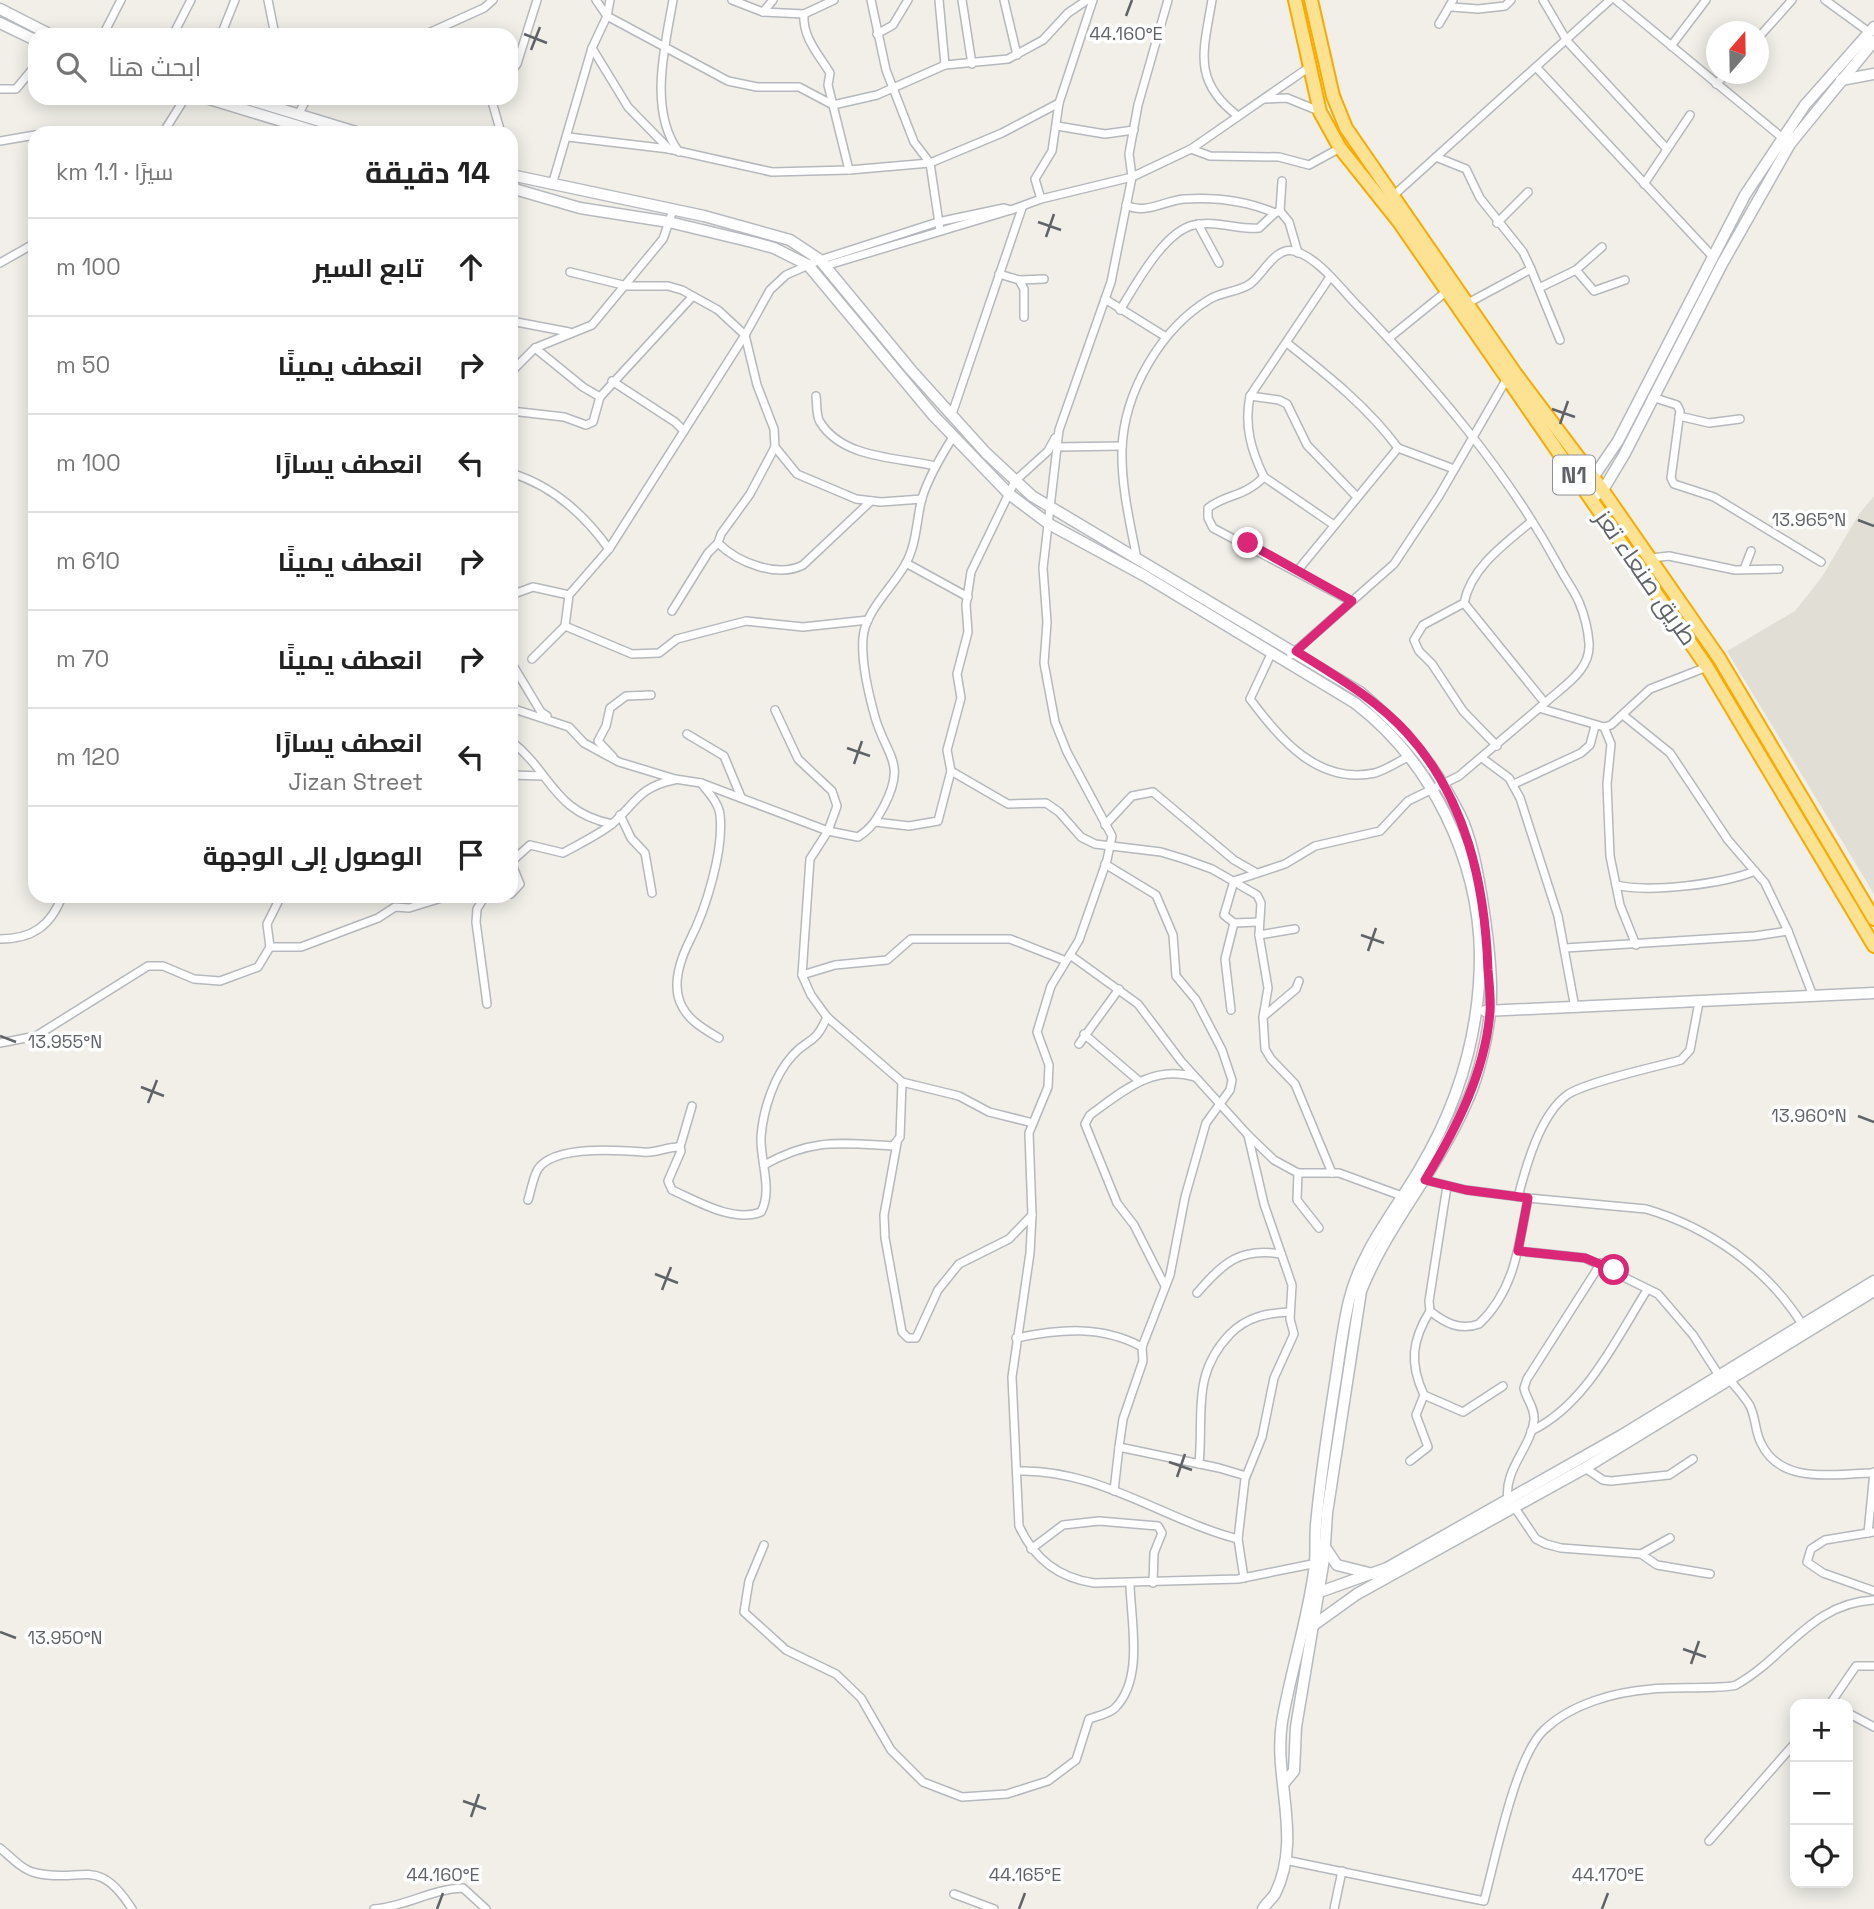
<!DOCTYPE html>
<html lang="ar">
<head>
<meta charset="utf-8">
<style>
	body { margin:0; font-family:"Space Grotesk",Cairo,sans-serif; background:#f6f6f6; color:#222; direction:rtl }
	.controls { position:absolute; right:21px; bottom:21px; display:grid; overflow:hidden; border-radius:14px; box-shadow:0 4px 18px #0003 }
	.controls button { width:63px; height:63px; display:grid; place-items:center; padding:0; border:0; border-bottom:2px solid #e0e0e0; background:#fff; color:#222; font:35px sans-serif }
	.compass { position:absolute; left:1706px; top:21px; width:63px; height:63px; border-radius:50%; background:#fff; box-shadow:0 4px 18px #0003; rotate:20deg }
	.stop { position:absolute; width:21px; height:21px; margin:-16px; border:5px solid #db2777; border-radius:50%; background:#fff }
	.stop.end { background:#db2777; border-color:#fff; box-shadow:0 2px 7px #0008 }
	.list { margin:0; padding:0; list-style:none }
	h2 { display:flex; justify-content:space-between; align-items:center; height:91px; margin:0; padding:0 28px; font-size:30px }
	h2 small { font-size:23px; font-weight:400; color:#767676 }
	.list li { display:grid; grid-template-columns:46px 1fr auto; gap:21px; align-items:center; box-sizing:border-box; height:98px; padding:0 28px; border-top:2px solid #e0e0e0 }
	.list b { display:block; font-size:26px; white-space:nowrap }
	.list p { margin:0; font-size:23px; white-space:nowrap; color:#767676 }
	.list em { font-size:23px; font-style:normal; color:#767676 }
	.icon { flex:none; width:38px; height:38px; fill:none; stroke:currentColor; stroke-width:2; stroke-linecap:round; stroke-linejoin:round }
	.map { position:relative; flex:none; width:1874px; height:1909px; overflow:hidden; direction:ltr }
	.search { position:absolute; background:#fff; box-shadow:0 4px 18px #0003; left:28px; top:28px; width:490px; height:77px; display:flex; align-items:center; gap:18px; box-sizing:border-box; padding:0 24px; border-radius:21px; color:#767676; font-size:26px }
	.panel { position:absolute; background:#fff; box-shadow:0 4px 18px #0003; left:28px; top:126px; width:490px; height:777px; border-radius:21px; direction:rtl }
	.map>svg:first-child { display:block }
	.education { fill:#e1ded6 }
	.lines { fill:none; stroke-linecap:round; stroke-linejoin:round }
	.street-casing { stroke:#b5b8bc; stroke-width:10 }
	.secondary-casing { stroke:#b6babf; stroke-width:13 }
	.highway-casing { stroke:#f9ab00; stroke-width:16 }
	.street { stroke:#fff; stroke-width:7 }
	.secondary { stroke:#fff; stroke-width:10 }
	.highway { stroke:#fde293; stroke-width:12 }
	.route { stroke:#db2777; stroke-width:9 }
	.ticks { fill:none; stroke:#5f6368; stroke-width:2.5 }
	.labels { text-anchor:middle; stroke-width:7; stroke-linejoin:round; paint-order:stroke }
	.shield { fill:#fff; stroke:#8f9295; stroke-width:2 }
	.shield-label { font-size:23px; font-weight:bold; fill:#5f6368 }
	.street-label { font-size:24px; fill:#5f6368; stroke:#fff }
	.ticks-label { font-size:18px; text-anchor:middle; fill:#5f6368; stroke:#fff; stroke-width:7; stroke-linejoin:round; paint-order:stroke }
</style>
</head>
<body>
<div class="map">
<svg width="1874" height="1909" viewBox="0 0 1874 1909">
	<rect width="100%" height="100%" fill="#f1efe8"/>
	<!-- education -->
	<polygon class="education" points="1874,496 1874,894 1727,651 1795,611 1822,577 1859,514"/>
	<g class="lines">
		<defs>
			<g id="street">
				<polyline points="268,0 275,35"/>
				<polyline points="596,0 607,16 728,81 757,87 799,87 833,105 877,95 945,65 1008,59 1043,40 1068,13 1087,0"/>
				<path d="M673,0C665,46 648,111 679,152"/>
				<polyline points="732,0 763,12 804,14 834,0"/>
				<polyline points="871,0 886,70 914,142 930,163 940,230"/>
				<polyline points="939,0 945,65"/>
				<polyline points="962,0 972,64"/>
				<polyline points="1004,0 1017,55"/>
				<path d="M1168,0L1138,105L1129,154L1132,177L1111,282L1059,430L1043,568L1047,622L1044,663L1055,722L1067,752L1112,836L1107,860L1079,940L1051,986L1037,1032L1049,1065L1048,1087L1029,1133L1032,1215L1030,1253L1012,1377L1019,1526C1034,1559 1058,1578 1094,1583L1238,1579L1317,1563"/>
				<path d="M1212,0C1204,49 1191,81 1238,116"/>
				<polyline points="1543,0 1567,41 1667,149"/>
				<polyline points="1616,0 1785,140"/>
				<polyline points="1825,0 1869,32"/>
				<polyline points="1452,7 1478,9 1505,6 1511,0"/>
				<polyline points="763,12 773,0"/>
				<path d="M804,14C802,37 819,55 830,73L828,85L849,170"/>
				<polyline points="1439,24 1453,0"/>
				<polyline points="877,34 893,25 908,0"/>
				<polyline points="103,35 121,0"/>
				<polyline points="173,35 191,0"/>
				<polyline points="221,35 235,0"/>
				<polyline points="424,35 484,8 493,0"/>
				<polyline points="1758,38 1792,0"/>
				<polyline points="1671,46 1706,0"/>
				<polyline points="592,48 628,107 669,149"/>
				<polyline points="1536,67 1713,257"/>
				<polyline points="511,71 517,64 537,0"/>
				<polyline points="1716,84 1726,74"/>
				<polyline points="0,89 16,89 35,66"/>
				<polyline points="491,98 501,133"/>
				<polyline points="1264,99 1287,98 1319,111"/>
				<polyline points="298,115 307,98"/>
				<polyline points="1057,126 1105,134 1134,130"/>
				<polyline points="163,133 185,98"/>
				<polyline points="568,137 669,149 772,172 849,170 930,163 1002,133 1059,103"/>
				<polyline points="0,141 35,135"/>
				<polyline points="1191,149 1210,156 1279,157 1309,165 1340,148"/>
				<polyline points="1436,157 1466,169 1480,198 1523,252 1531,269 1468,303"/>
				<polyline points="511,167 516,190"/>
				<polyline points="1644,184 1690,115"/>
				<polyline points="552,185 592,48 607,16 610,0"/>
				<polyline points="1394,195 1610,0"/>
				<polyline points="1041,199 1035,179 1052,151 1059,103 1093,0"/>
				<path d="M1126,205C1145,215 1163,201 1184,199C1214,197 1247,201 1275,213L1280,211L1289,222L1298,253"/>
				<polyline points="1280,211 1282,181"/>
				<polyline points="1497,223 1528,192"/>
				<polyline points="1198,224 1219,263"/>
				<polyline points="0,263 35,243"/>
				<polyline points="825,266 1011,210"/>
				<polyline points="1531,269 1560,340"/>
				<polyline points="1576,270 1594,291 1625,280"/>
				<polyline points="999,274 1019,280 1044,279"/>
				<path d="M1330,277L1250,396C1244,426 1251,450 1264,477C1243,498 1228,493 1208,508V518L1213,528L1351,601"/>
				<polyline points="1019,280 1024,289 1024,317"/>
				<polyline points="1541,287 1576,270 1602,247"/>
				<polyline points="1105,299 1166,337"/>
				<path d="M1120,310C1135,286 1164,231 1194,225C1216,220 1238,230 1259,228L1275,213"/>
				<polyline points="511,321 569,332"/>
				<polyline points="1389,338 1447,291"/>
				<path d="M1287,343C1326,374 1368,407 1398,448"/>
				<polyline points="535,348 583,387 600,397 692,297"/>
				<polyline points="511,372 535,348 592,325 663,239 673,210"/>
				<polyline points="612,381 675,422 684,431"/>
				<path d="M816,396C817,404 816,416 820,422C843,459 897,457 935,466"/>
				<polyline points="1250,396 1279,400 1287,404 1307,445 1357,497"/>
				<polyline points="1652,397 1677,405 1680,411 1671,478 1674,484 1714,497 1821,562"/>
				<polyline points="511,411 564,417 586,425 593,422 600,397"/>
				<polyline points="952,414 1022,208"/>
				<polyline points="1679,416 1709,423 1740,419"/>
				<path d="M775,447L750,494L721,534L718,543C738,563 778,578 803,565L871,501"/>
				<polyline points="1056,447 1122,446"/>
				<path d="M511,473C553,486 584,514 609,549"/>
				<polyline points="1264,477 1334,525"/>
				<polyline points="922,499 881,502 856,499 797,474 775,447 774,429 757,385 745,335 770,290 786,275 820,260 938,222 1004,208 1011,210 1041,199 1132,177 1191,149 1308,68"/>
				<polyline points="1651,558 1669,556 1735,570 1779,569"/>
				<path d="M1137,559C1130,523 1121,486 1122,449C1124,392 1161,328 1210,299C1222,292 1238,292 1250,284C1263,275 1275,246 1294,251C1317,257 1338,285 1354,302C1430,381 1505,468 1558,565C1564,577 1573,589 1579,602C1584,614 1588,630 1589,643C1591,671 1563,686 1545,703"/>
				<polyline points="906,563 968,597"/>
				<polyline points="1744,569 1751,551"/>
				<polyline points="1298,570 1398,448 1454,469"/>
				<polyline points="511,595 533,587 569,595"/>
				<polyline points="672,611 708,553 718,543"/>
				<polyline points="565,626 569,595 609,549 745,335 718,310 682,290 668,286 627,286 570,272"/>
				<path d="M1272,652L1250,699C1281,740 1318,785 1375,773C1386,770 1399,761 1410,756"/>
				<polyline points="1291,655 1394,564 1439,496 1506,380"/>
				<polyline points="532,659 565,626 632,654 659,653 677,639 746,621 803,627 868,620"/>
				<polyline points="511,662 541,712 547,716"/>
				<path d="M511,708L569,727L584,743L619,762L675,779L701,783L828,831L858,837C872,828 876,820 884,806C907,762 886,756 875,717C868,692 861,663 863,638C865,611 892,588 905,565C917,544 916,521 922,498C929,476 941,456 953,437"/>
				<polyline points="1539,708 1604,727 1611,725 1650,689 1707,667"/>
				<polyline points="775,710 798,759 832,791 837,806 828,831 810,859 802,975 811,995 827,1017 902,1082 959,1096 989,1112 1033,1123"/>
				<polyline points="1623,715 1670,753 1728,840 1765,883 1788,931"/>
				<polyline points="1604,727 1611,744 1607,784 1610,856 1620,905 1636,945"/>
				<polyline points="687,734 724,756 741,797"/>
				<path d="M511,741C552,773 553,812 612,824"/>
				<path d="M1497,746L1463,711L1432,664L1419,651L1414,640L1423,625L1464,603C1471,567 1506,543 1532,521"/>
				<polyline points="613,757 598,741 606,726 610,708 626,696 651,695"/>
				<polyline points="1482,758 1509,778 1520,798 1558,916 1575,1008"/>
				<polyline points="951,771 947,750 961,698 957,674 968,632 966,605 971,572 1015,481 1048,451 1055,438"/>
				<polyline points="511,775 543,776"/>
				<path d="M701,783C708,792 719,803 720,815C724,850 706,909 690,940C681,958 672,982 680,1002C687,1020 704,1029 719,1038"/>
				<polyline points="1514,784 1581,753 1590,745 1595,726"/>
				<polyline points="620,815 631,838 645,853 652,893"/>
				<polyline points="875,822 909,826 938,821 951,771 1008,804 1046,803 1059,812 1081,837 1095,844 1161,852 1184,859 1212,869 1257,895 1261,903 1259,935 1268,988 1263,1017 1265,1049 1271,1059 1295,1084 1332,1173"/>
				<polyline points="1105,825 1132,796 1153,792 1234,860 1255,872"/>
				<polyline points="1105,864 1156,895 1173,935 1176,976 1196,1000 1222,1050 1232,1080 1230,1090 1206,1123 1185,1197 1170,1275 1142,1347"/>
				<path d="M1616,885C1649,893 1723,884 1755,871"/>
				<path d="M511,894L520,884L511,862L530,845L563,853C579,844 598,835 612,824C636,803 639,787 674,780"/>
				<polyline points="485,896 477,909 476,922 487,1004"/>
				<polyline points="1259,922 1234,923 1224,915 1234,881 1285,864 1315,846 1380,831 1408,801 1459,776 1545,703 1464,603"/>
				<polyline points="1259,935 1295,929"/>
				<path d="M0,939C32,939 51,926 62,896"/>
				<polyline points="270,947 301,947 378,918 395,907 409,908 448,896"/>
				<polyline points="1565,948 1755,936 1788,931 1813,996"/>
				<polyline points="1070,955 1138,1004 1181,1061 1248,1135"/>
				<polyline points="802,975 835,965 887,960 911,939 1010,939 1066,961"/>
				<polyline points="1231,1010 1225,959 1234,923"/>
				<polyline points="1264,1016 1296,989 1299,981"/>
				<polyline points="1084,1034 1139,1081"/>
				<polyline points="0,1043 36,1036 148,966 163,966 194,979 220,981 258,967 270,947 267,924 281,896"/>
				<polyline points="1079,1044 1119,989"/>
				<polyline points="897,1143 884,1215 885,1238 902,1332 908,1338 916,1338 938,1290 959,1264 1009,1239 1032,1215"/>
				<polyline points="680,1147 692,1106"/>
				<path d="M764,1165C812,1138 840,1143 893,1146L900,1137L902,1082"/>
				<polyline points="1298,1173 1297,1200 1319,1228"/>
				<path d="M1425,1180L1466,1190L1528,1198L1646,1209C1708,1227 1767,1268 1802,1324"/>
				<path d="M1447,1186L1429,1301L1430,1311C1445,1323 1460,1331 1479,1324C1515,1290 1519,1245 1528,1198"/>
				<path d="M1518,1197C1526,1166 1540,1115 1567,1095C1583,1083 1658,1066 1681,1060L1690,1050L1699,1002"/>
				<path d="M528,1200C531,1191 533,1177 538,1169C554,1145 618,1150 643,1152C656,1154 667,1146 680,1147L681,1151L668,1181L672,1190C697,1201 733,1223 761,1212C773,1190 760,1161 761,1137C763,1110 774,1076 792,1056C808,1037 814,1047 827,1017"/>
				<polyline points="1518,1251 1585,1258 1658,1294 1693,1335 1720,1377"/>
				<path d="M1165,1286L1134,1225L1117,1203L1085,1124L1090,1115C1123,1091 1153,1064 1195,1077"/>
				<path d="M1197,1293C1223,1263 1240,1247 1281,1254"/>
				<path d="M1430,1311C1412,1340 1409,1363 1424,1395L1463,1412L1503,1386"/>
				<path d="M1016,1338C1060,1329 1102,1325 1142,1347L1143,1361L1123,1419L1119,1447"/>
				<path d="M1730,1380C1737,1389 1745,1397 1750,1406C1756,1418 1755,1432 1761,1443C1781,1486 1835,1473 1874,1473"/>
				<path d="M1531,1431C1586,1405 1616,1339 1647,1290"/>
				<polyline points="1410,1461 1428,1447 1416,1415 1424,1395"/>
				<path d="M1199,1464C1204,1413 1191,1375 1230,1334C1247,1317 1266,1313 1290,1312"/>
				<polyline points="1585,1468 1603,1480 1611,1481 1669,1475 1693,1459"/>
				<path d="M1017,1471C1097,1468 1164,1520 1238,1539"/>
				<polyline points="1114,1491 1119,1447 1219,1468 1246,1476"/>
				<path d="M1508,1500C1503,1470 1531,1448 1534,1420C1535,1407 1526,1399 1524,1388L1527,1379L1601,1263"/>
				<polyline points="1515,1508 1536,1539 1546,1544 1561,1548 1641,1554 1657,1565 1710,1574"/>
				<polyline points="1874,1532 1825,1540 1811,1549 1807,1562 1823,1573 1874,1591"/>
				<polyline points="1868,1533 1874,1472"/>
				<path d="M764,1545L749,1581L744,1612L786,1650L836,1674L861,1698L891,1750L923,1782L962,1797L1007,1794L1048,1781L1076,1760L1089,1719C1097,1716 1109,1714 1115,1708C1144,1679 1131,1622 1130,1585"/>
				<polyline points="1031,1549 1063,1525 1099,1521 1158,1526 1162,1533 1154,1553 1153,1583"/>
				<polyline points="1641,1554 1670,1538"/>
				<polyline points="1244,1578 1238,1539 1245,1479 1262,1437 1274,1378 1294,1334 1290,1319 1292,1285 1264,1204 1248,1135 1274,1160 1298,1173 1339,1173 1402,1196"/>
				<polyline points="1830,1704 1856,1666 1874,1666"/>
				<polyline points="1848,1713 1874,1727"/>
				<polyline points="1709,1841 1795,1743"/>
				<path d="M0,1848C11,1857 22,1870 36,1873C83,1884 97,1854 132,1909"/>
				<path d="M1285,1860L1484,1901C1495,1861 1515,1757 1544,1730C1571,1704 1614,1692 1652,1689C1667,1687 1728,1689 1736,1685C1786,1657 1811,1603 1874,1600"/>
				<polyline points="954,1894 994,1909"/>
				<path d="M374,1909C405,1907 431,1889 463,1888L486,1909"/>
				<polyline points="1334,1909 1342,1871"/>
			</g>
			<g id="secondary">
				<polyline points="0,9 51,35"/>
				<polyline points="0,23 35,40"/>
				<polyline points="1841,80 1874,74"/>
				<polyline points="206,98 321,133"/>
				<polyline points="244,98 359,133"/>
				<path d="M511,175L704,216L790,240L820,260L911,370L986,453L1032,496L1360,692C1406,732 1432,760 1460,815C1479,852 1495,971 1490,1014C1486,1043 1478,1079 1465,1106C1436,1171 1386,1227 1361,1291L1327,1513L1324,1559L1296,1727L1294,1771L1284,1783"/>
				<path d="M511,188L580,208L669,222L752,242L774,248L808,265L933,415L1009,494L1049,524L1145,576L1355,703C1431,761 1479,859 1480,955C1480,1032 1458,1105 1419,1170C1393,1214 1361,1251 1349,1301C1342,1330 1339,1360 1334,1390C1327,1435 1320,1480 1316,1525C1315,1538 1316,1551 1315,1564C1309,1617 1291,1669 1282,1722C1273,1779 1303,1838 1275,1894C1272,1899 1266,1903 1263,1909"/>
				<polyline points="1590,482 1618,441 1745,195 1805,105 1874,27"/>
				<polyline points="1591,499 1603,490 1624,455 1722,264 1790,144 1874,41"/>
				<polyline points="1485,1011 1874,993"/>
				<polyline points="1325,1547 1337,1565 1373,1574"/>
				<polyline points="1314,1594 1387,1568 1622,1435 1874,1281"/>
				<polyline points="1311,1627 1357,1594 1585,1468 1874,1291"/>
			</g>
			<g id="highway">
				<polyline points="1295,0 1320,112 1340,148 1399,222 1707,667 1874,946"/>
				<polyline points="1311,0 1333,96 1346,128 1515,373 1594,478 1719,658 1874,919"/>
			</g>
		</defs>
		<!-- street casing -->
		<use href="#street" class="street-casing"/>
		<!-- secondary casing -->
		<use href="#secondary" class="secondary-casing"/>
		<!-- highway casing -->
		<use href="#highway" class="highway-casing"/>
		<!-- street -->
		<use href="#street" class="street"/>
		<!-- secondary -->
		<use href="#secondary" class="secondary"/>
		<!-- highway -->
		<use href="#highway" class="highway"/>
	</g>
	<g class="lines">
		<!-- route -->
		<path class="route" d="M1248,543L1352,601L1296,651C1334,675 1376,699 1407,733C1466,798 1485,884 1488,970C1489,983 1491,998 1490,1012C1485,1073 1456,1129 1425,1180L1466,1190L1528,1198L1518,1251L1585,1258L1614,1270"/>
	</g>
	<!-- ticks -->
	<path class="ticks" d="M1126,16L1132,0M524,34L547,43M531,50L540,27M1038,222L1061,230M1046,237L1054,214M1552,409L1575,417M1560,424L1568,401M1858,520L1874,526M847,748L870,756M854,764L862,741M1361,935L1384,943M1368,951L1376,928M0,1036L16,1042M141,1087L164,1096M148,1103L157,1080M1858,1116L1874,1122M655,1274L678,1283M662,1290L671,1267M1169,1462L1192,1470M1177,1477L1185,1454M0,1632L16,1638M1683,1649L1706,1657M1691,1664L1699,1641M463,1801L486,1809M471,1817L479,1794M437,1909L443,1893M1019,1909L1025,1893M1602,1909L1608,1893"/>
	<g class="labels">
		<!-- shield labels -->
		<rect class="shield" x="1553" y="455.5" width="42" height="39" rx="5"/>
		<g class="shield-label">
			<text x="1574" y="483">N1</text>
		</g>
		<!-- street labels -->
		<g class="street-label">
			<text transform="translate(1646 578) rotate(55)" y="8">طريق صنعاء تعز</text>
		</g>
	</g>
	<g class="ticks-label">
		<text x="1126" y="40">44.160°E</text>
		<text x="1809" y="526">13.965°N</text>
		<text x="65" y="1048">13.955°N</text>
		<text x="1809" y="1122">13.960°N</text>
		<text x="65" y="1644">13.950°N</text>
		<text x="443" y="1881">44.160°E</text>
		<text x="1025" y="1881">44.165°E</text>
		<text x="1608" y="1881">44.170°E</text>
	</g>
</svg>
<div class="controls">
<button>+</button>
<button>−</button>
<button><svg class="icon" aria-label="locate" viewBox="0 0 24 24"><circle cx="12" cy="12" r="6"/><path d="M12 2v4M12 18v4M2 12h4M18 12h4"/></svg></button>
</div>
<svg class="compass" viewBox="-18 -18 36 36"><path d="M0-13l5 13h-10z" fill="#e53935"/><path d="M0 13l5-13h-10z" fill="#767676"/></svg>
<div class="stop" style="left:1614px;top:1270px"></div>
<div class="stop end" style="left:1248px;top:543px"></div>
<div class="search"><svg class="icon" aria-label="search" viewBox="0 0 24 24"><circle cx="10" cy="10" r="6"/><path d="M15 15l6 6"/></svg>ابحث هنا</div>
<section class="panel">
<h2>14 دقيقة<small>سيرًا · 1.1 km</small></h2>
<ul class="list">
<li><svg class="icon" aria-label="ahead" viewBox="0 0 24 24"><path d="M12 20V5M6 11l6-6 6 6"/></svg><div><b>تابع السير</b></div><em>100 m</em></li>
<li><svg class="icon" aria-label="right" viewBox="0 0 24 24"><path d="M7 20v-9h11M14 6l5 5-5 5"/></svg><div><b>انعطف يمينًا</b></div><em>50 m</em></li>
<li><svg class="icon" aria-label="left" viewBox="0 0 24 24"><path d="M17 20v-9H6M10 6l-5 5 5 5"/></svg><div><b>انعطف يسارًا</b></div><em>100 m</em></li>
<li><svg class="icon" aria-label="right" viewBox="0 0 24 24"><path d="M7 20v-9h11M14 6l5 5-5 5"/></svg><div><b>انعطف يمينًا</b></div><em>610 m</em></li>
<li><svg class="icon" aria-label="right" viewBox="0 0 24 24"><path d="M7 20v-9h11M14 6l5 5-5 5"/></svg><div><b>انعطف يمينًا</b></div><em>70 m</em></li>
<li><svg class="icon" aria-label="left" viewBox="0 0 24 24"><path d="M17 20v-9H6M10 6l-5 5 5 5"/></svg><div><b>انعطف يسارًا</b><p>Jizan Street</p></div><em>120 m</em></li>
<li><svg class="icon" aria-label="arrive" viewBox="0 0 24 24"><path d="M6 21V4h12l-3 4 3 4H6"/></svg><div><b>الوصول إلى الوجهة</b></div></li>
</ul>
</section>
</div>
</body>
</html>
